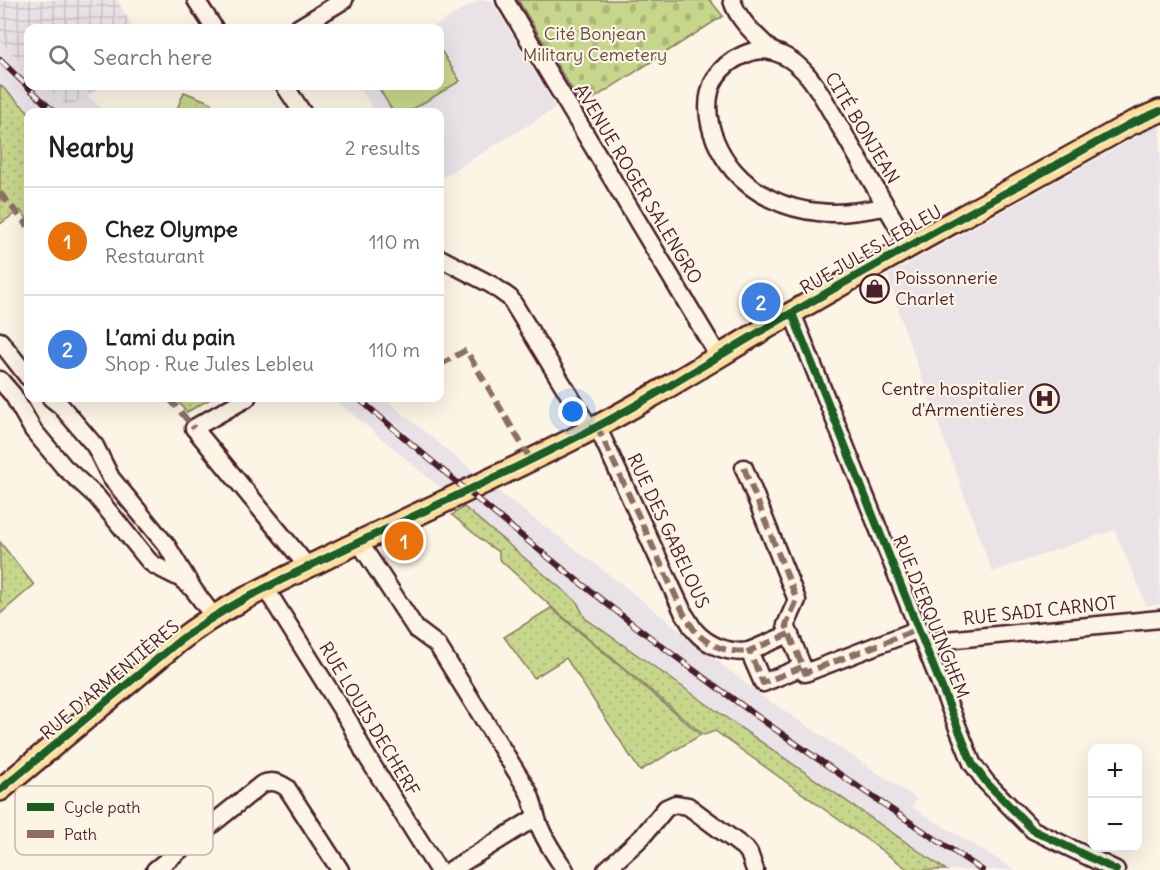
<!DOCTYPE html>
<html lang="en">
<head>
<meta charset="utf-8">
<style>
	body { margin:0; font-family:Delius,sans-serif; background:#f6f6f6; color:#222 }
	.controls { position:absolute; right:18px; bottom:18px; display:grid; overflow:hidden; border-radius:12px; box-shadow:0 6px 24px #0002 }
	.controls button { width:54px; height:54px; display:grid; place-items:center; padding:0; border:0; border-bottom:2px solid #e0e0e0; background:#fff; color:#222; font:30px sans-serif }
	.you { position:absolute; left:573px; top:412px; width:21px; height:21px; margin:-15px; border:4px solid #fff; border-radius:50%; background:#1a73e8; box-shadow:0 0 0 9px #1a73e833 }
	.badge { display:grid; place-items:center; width:39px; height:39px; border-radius:50%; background:#ea580c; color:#fff; font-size:20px; font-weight:700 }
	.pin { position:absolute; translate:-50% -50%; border:3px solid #fff; box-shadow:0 2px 6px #0006 }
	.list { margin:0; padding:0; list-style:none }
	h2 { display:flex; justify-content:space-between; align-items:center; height:78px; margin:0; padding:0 24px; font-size:26px }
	h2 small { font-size:20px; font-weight:400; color:#767676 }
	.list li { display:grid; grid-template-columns:39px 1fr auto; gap:18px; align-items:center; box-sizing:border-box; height:108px; padding:0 24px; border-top:2px solid #e0e0e0 }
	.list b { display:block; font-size:22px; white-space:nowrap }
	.list p { margin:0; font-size:20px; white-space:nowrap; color:#767676 }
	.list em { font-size:20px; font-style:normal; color:#767676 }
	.icon { flex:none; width:33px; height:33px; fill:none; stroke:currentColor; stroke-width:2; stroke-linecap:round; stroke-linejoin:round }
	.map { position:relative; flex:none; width:1160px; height:870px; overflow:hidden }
	.search { position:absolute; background:#fff; box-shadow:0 6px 24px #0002; left:24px; top:24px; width:420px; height:66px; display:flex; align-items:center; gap:15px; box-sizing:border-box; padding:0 21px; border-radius:12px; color:#767676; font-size:22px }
	.panel { position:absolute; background:#fff; box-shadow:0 6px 24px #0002; left:24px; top:108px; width:420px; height:294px; border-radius:12px }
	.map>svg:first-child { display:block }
	.built { fill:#e9e3e7 }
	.industrial { fill:url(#industrial-grid) }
	.grass { fill:url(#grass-dots); stroke:#887b5c; stroke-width:1.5 }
	.cemetery { fill:url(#cemetery-stones); stroke:#887b5c; stroke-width:1.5 }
	.park { fill:url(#park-crowns); stroke:#887b5c; stroke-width:1.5 }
	.pitch { fill:#c6d78c; stroke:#887b5c; stroke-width:1.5 }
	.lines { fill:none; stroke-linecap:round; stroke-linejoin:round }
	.minor-casing { stroke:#4a1f2b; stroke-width:21 }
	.major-casing { stroke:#4a1f2b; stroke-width:26 }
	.minor { stroke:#fcf5e5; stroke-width:16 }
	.major { stroke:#fedd96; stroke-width:21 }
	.rail-casing { stroke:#4a1f2b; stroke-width:6 }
	.rail { stroke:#fcf5e5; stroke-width:4; stroke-dasharray:11; stroke-linecap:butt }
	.quiet { stroke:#8d6e63; stroke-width:6; stroke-dasharray:12 6; stroke-linecap:butt }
	.cycleway-casing { stroke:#fcf5e5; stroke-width:11 }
	.cycleway { stroke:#1b5e20; stroke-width:8 }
	.labels { text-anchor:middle; stroke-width:4.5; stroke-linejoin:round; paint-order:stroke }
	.park-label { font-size:18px; fill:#694d43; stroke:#fcf5e5 }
	.street-label { font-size:18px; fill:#4a1f2b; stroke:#fcf5e5 }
	.poi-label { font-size:18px; fill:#4a1f2b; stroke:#fcf5e5; text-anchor:start }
	.key { fill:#fcf5e5; stroke:#c7b5ad; stroke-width:1.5 }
	.key-label { font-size:16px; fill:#4a1f2b }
</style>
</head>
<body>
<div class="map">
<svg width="1160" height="870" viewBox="0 0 1160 870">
	<defs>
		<pattern id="industrial-grid" width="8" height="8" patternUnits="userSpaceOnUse" patternTransform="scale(1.5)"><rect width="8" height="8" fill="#e9e3e7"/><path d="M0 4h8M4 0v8" fill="none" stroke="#c9c2c6"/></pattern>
		<pattern id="grass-dots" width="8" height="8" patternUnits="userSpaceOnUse" patternTransform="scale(1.5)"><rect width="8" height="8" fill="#c6d78c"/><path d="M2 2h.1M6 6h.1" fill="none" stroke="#acb879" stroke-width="1.8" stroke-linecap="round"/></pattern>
		<pattern id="cemetery-stones" width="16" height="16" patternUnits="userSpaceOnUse" patternTransform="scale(1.5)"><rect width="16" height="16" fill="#c6d78c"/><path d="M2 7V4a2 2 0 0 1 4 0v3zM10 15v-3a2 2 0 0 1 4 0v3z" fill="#acb879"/></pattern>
		<pattern id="park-crowns" width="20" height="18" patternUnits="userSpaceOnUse" patternTransform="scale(1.5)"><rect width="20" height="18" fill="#c6d78c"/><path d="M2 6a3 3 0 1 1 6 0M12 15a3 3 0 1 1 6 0" fill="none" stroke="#acb879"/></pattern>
	</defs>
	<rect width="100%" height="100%" fill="#fcf5e5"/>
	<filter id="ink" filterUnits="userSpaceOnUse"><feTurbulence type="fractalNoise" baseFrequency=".0167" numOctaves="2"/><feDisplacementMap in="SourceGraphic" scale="12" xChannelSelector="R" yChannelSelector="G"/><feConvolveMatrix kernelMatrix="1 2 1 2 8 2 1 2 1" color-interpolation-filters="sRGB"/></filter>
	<g filter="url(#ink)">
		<!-- built -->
		<g class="built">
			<polygon points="479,0 491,0 556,108 440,179 440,112 375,112 359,86 440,86 440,28 431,28"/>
			<polygon points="0,41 28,69 28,86 46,86 68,107 87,95 105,112 29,112 0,85"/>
			<polygon points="1160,124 1160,605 1146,606 1138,584 1114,530 992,572 904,328 888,275"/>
			<polygon points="333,398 385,398 409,419 499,492 619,582 759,694 917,799 912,807 1015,870 946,870 728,719 585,618 577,602"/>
		</g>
		<!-- industrial -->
		<g class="industrial">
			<polygon points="0,0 117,0 133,28 28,28 28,69 0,41"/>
			<polygon points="46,86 103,86 68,107"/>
		</g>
		<!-- grass -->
		<g class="grass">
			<polygon points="0,85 29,112 28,220 20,210 0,224"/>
			<polygon points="175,398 212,398 187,412"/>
			<polygon points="464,507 577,602 585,618 728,719 946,870 909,870 715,731 704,735 555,610 499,559 499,552 489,546 452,515"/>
			<polygon points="0,542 34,585 0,614"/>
			<polygon points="551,608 701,735 640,771 566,658 534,678 504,637"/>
		</g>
		<!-- cemetery -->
		<polygon class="cemetery" points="518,0 710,0 723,16 582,106"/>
		<!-- park -->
		<polygon class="park" points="184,92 210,102 217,112 176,112"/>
		<!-- pitch -->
		<polygon class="pitch" points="442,52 460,81 408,112 393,112 380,90 387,86 440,86 440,54"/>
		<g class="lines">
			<defs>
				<g id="minor">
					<polyline points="196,0 214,28"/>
					<polyline points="505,0 719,357"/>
					<path d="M732,0C738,21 757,36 772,51"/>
					<polyline points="298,28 344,0"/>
					<polyline points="285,86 302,112"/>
					<path d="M886,207C863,210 841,215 818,212C786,209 755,195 734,171C704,136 692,77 743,55C757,48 772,49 786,57C804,67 815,84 825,101L909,246"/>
					<polyline points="440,258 492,285 510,298 590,429"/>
					<polyline points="792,313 972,763 986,782 1033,830 1116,870"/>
					<polyline points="0,341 28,377"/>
					<polyline points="0,380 13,395 33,430 64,467 97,497 149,561 154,565 180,578 193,589"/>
					<polyline points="51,398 61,406 95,446 111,478 167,546 193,589 214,617"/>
					<polyline points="247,398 194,428 308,567"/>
					<path d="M597,426L684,614C688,619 691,626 695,631C708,646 730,654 749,651"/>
					<polyline points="744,468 797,600 786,625 805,673 919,629"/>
					<path d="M359,542L416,629L432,641L438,646L527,789C534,801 534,813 539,825C545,841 555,855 565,870"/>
					<polyline points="266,589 350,723 364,752 438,870"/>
					<polyline points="789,634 749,651 763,683 802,667"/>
					<polyline points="925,642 1160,619"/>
					<path d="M155,870L262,784C271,780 279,782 287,788L340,870"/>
					<polyline points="451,870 536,817"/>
					<polyline points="606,870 642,837 666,808 675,804 688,806 746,849 749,853 755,870"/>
				</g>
				<path id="major" d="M0,790L179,641C222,607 277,582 326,558C408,518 490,481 571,440C649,401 722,353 797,310C907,246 1019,186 1130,124L1160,111"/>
			</defs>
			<!-- minor casing -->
			<use href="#minor" class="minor-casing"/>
			<!-- major casing -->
			<use href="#major" class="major-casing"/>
			<!-- minor -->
			<use href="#minor" class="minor"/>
			<!-- major -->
			<use href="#major" class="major"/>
			<defs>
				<g id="rail">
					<polyline points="0,60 54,112"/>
					<path d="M358,398C470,495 584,589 703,677C794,744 888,808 982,870"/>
				</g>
			</defs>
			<!-- rail casing -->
			<use href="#rail" class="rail-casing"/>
			<!-- rail -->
			<use href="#rail" class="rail"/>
			<!-- quiet -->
			<g class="quiet">
				<polyline points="0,193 28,226"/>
				<polyline points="440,365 466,350 531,460"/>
				<polyline points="169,398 194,428"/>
				<path d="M597,426L684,614C688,619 691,626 695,631C708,646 730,654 749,651"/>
				<polyline points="744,468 797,600 786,625 805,673 919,629"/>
				<polyline points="789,634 749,651 763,683 802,667"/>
			</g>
			<defs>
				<g id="cycleway">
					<polyline points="792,313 972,763 986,782 1033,830 1116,870"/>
					<path d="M0,790L179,641C222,607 277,582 326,558C408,518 490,481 571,440C649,401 722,353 797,310C907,246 1019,186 1130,124L1160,111"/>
				</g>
			</defs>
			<!-- cycleway casing -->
			<use href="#cycleway" class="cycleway-casing"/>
			<!-- cycleway -->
			<use href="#cycleway" class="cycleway"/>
		</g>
	</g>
	<!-- icons -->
	<defs>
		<symbol id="shop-ring" viewBox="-11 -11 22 22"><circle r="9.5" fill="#fcf5e5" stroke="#4a1f2b" stroke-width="1.5"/><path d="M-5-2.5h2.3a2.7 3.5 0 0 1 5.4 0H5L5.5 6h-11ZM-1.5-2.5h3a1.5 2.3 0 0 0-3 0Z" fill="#4a1f2b"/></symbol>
		<symbol id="hospital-ring" viewBox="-11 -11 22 22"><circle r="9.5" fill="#fcf5e5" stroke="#4a1f2b" stroke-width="1.5"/><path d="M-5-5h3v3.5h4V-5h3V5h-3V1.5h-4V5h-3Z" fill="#4a1f2b"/></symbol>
	</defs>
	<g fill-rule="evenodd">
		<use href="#shop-ring" x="858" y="272" width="33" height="33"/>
		<use href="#hospital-ring" x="1028" y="382" width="33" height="33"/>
	</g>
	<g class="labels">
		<!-- park labels -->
		<g class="park-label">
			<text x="595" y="40">Cité Bonjean<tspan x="595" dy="21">Military Cemetery</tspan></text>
		</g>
		<!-- street labels -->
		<g class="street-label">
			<text transform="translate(862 128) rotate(59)" y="6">CITÉ BONJEAN</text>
			<text transform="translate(638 184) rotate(59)" y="6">AVENUE ROGER SALENGRO</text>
			<text transform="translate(871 250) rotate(-30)" y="6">RUE JULES LEBLEU</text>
			<text transform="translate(668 531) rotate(65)" y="6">RUE DES GABELOUS</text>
			<text transform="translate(1040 611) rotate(-6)" y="6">RUE SADI CARNOT</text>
			<text transform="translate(931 617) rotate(68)" y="6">RUE D'ERQUINGHEM</text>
			<text transform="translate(110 680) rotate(-40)" y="6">RUE D'ARMENTIÈRES</text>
			<text transform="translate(369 719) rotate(59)" y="6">RUE LOUIS DECHERF</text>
		</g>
		<!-- poi labels -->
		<g class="poi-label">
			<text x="895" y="284">Poissonnerie<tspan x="895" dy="21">Charlet</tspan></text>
			<text x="1024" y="395" text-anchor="end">Centre hospitalier<tspan x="1024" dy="21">d'Armentières</tspan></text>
		</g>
	</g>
	<!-- legend -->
	<rect x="15" y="786" width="198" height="69" rx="9" class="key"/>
	<rect x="27" y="803" width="27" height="8" fill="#1b5e20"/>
	<rect x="27" y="830" width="27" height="8" fill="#8d6e63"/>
	<g class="key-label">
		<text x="64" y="813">Cycle path</text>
		<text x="64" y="840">Path</text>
	</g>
</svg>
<div class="controls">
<button>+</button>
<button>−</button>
</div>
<div class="you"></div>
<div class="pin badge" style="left:404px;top:541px;background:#e8710a">1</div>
<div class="pin badge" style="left:761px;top:302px;background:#3f7fe0">2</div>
<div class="search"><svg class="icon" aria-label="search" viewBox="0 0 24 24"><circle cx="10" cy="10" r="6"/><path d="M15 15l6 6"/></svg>Search here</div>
<section class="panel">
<h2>Nearby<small>2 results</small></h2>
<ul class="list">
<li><span class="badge" style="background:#e8710a">1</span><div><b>Chez Olympe</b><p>Restaurant</p></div><em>110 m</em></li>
<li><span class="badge" style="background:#3f7fe0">2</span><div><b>L’ami du pain</b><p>Shop · Rue Jules Lebleu</p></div><em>110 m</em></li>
</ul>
</section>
</div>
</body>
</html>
